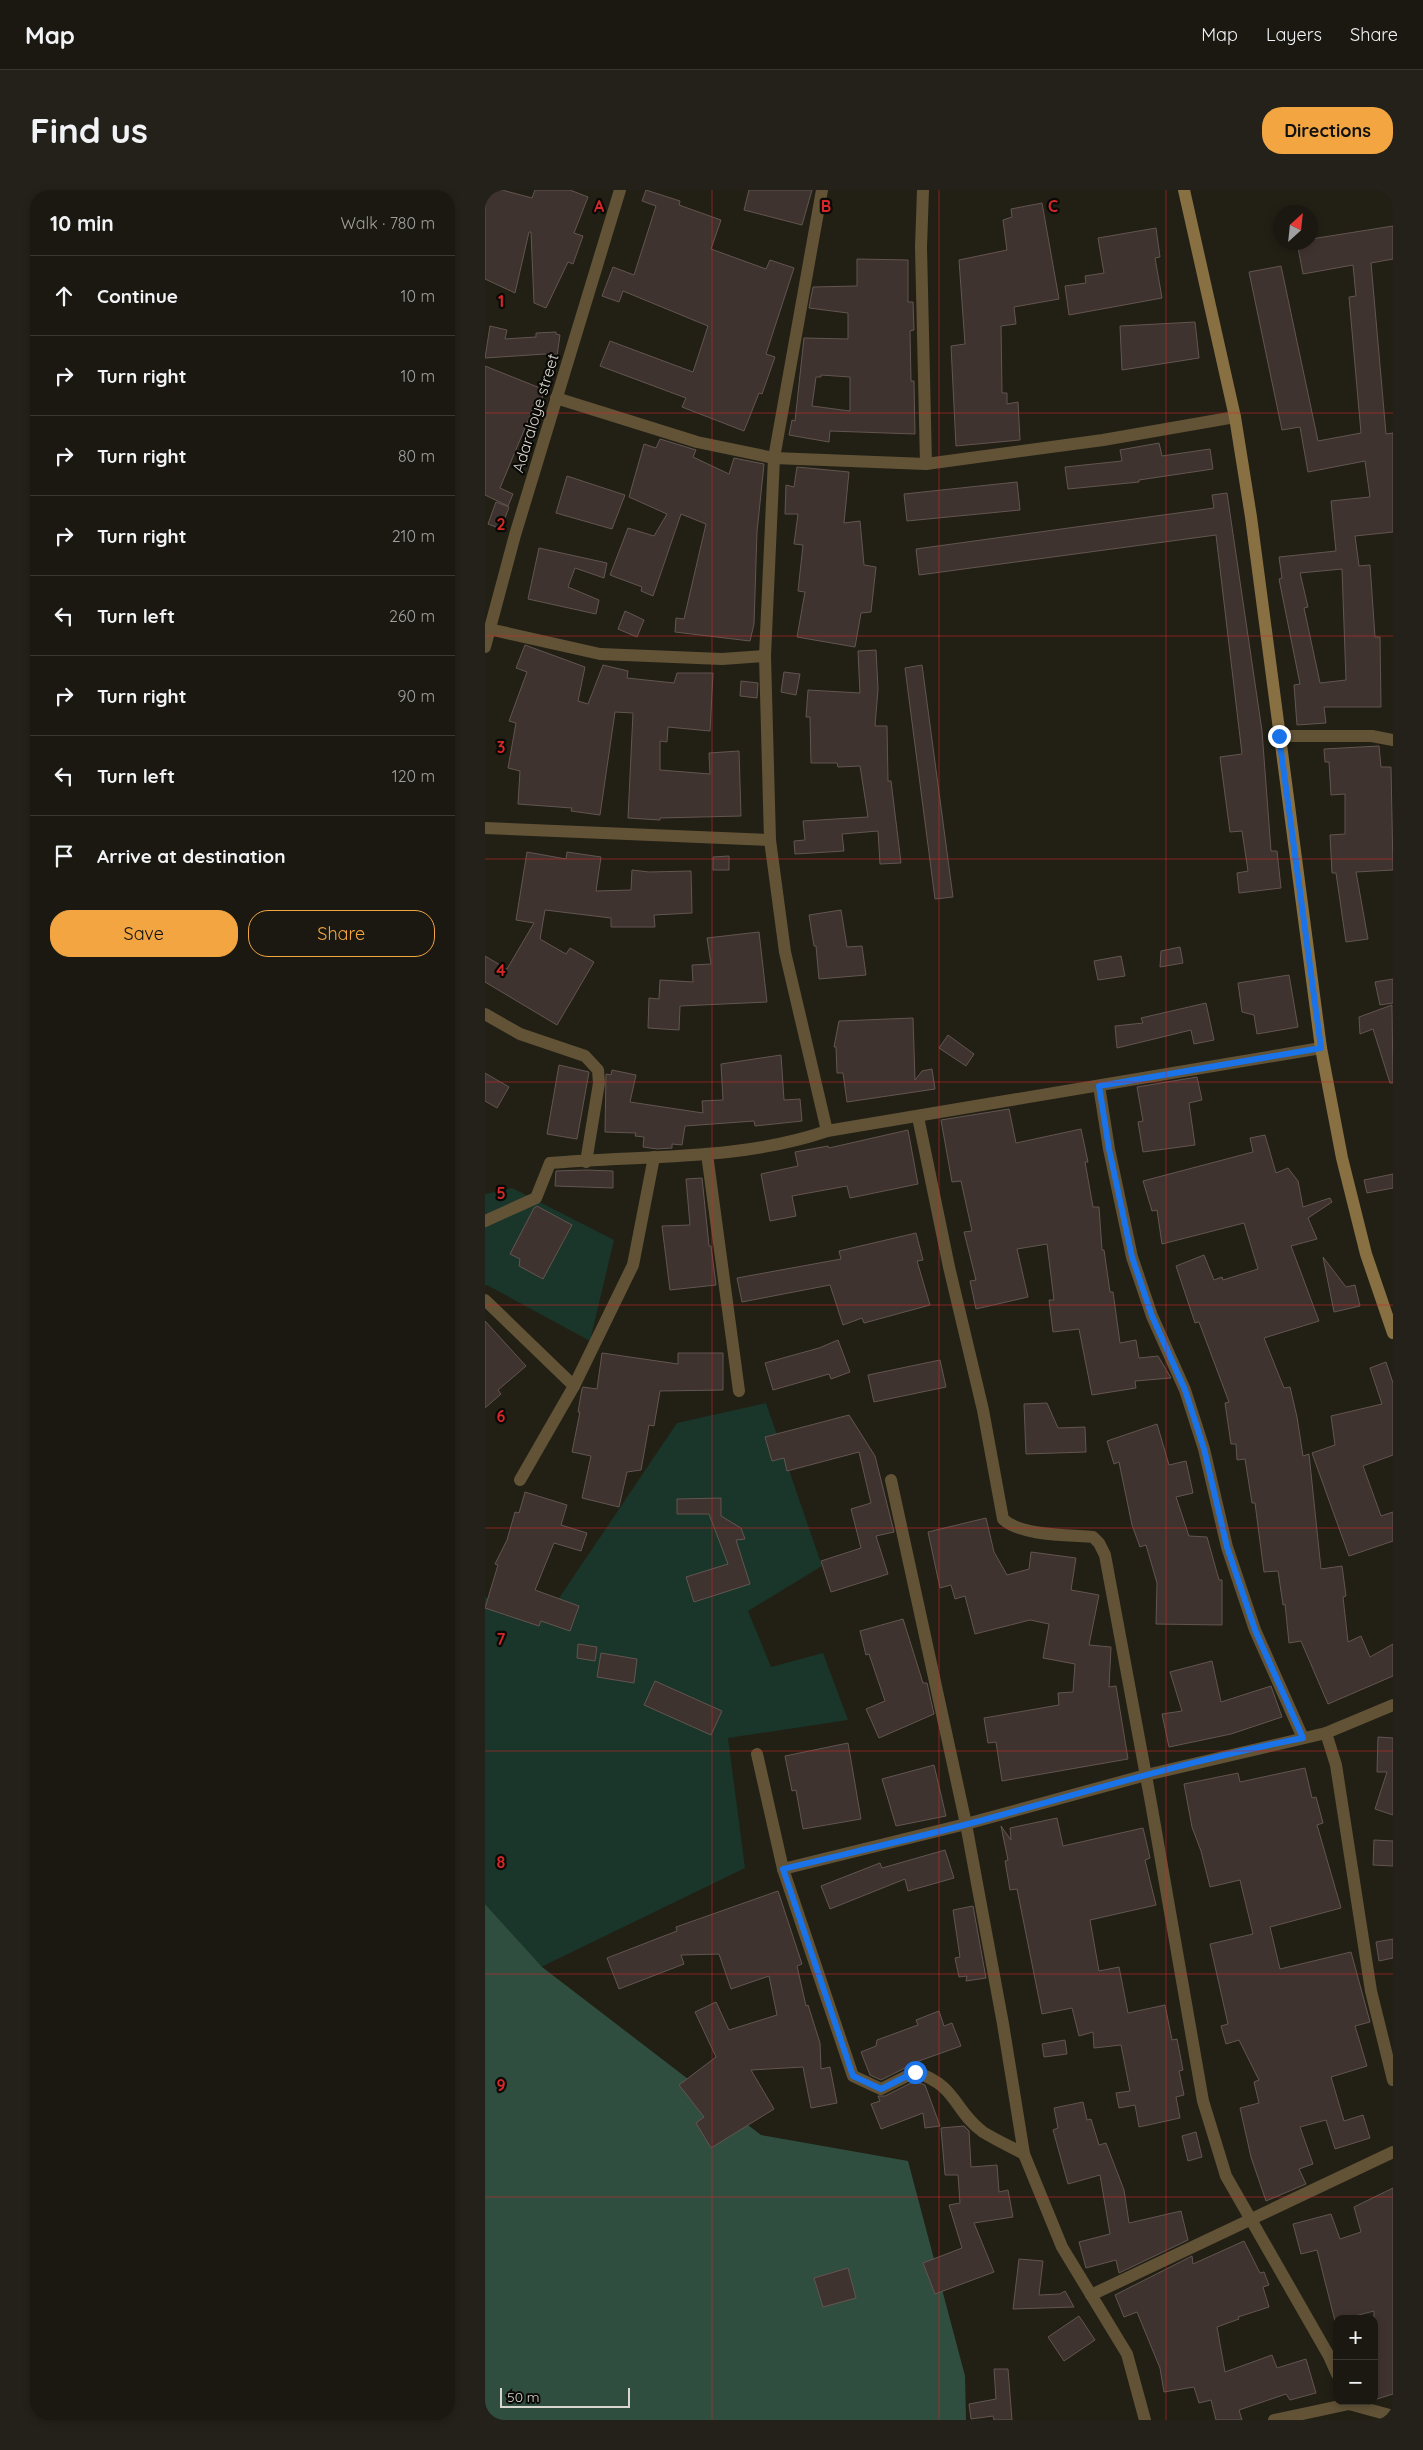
<!DOCTYPE html>
<html lang="en">
<head>
<meta charset="utf-8">
<style>
	body { margin:0; font-family:Quicksand,sans-serif; background:#232119; color:#f1f3f6 }
	.controls { position:absolute; right:15px; bottom:15px; display:grid; overflow:hidden; border-radius:10px; box-shadow:0 2px 8px #0003 }
	.controls button { width:45px; height:45px; display:grid; place-items:center; padding:0; border:0; border-bottom:1px solid #383730; background:#1a1810; color:#f1f3f6; font:25px sans-serif }
	.compass { position:absolute; left:788px; top:15px; width:45px; height:45px; border-radius:50%; background:#1a1810; box-shadow:0 2px 8px #0003; rotate:27deg }
	.scale { position:absolute; left:15px; bottom:12px; width:130px; box-sizing:border-box; padding-left:5px; border:2px solid #d8d6cf; border-top:0; font-size:14px; line-height:18px; white-space:nowrap; color:#d8d6cf; -webkit-text-stroke:4px #0b0906; paint-order:stroke }
	.stop { position:absolute; width:15px; height:15px; margin:-11px; border:4px solid #1a73e8; border-radius:50%; background:#fff }
	.stop.end { background:#1a73e8; border-color:#fff; box-shadow:0 1px 5px #0008 }
	.list { margin:0; padding:0; list-style:none }
	h2 { display:flex; justify-content:space-between; align-items:center; height:65px; margin:0; padding:0 20px; font-size:21px }
	h2 small { font-size:16px; font-weight:400; color:#9fa09f }
	.list li { display:grid; grid-template-columns:32px 1fr auto; gap:15px; align-items:center; box-sizing:border-box; height:80px; padding:0 20px; border-top:1px solid #383730 }
	.list b { display:block; font-size:19px; white-space:nowrap }
	.list em { font-size:16px; font-style:normal; color:#9fa09f }
	.actions { display:flex; gap:10px; padding:15px 20px }
	.actions a { flex:1; padding:11px 0; border:1px solid #f2a541; border-radius:20px; text-align:center; font-size:18px; color:#f2a541 }
	.actions .main { background:#f2a541; color:#111 }
	.icon { flex:none; width:28px; height:28px; fill:none; stroke:currentColor; stroke-width:2; stroke-linecap:round; stroke-linejoin:round }
	.map { position:relative; flex:none; width:908px; height:2230px; overflow:hidden; border-radius:20px }
	header { display:flex; align-items:center; gap:30px; box-sizing:border-box; height:70px; padding:0 25px; background:#1a1810; border-bottom:1px solid #383730 }
	header strong { font-size:24px }
	nav { display:flex; gap:28px; margin-inline-start:auto; font-size:18px }
	.intro { display:flex; align-items:center; justify-content:space-between; box-sizing:border-box; height:120px; padding:0 30px }
	h1 { margin:0; font-size:35px }
	.button { padding:12px 22px; border-radius:20px; background:#f2a541; color:#111; font-size:18px; font-weight:700 }
	main { display:flex; gap:30px; padding:0 30px }
	aside { flex:1; background:#1a1810; border-radius:20px; box-shadow:0 2px 8px #0003 }
	.map>svg:first-child { display:block }
	.green { fill:#1a3529 }
	.forest { fill:#304e40 }
	.building { fill:#3f332f; stroke:#635551; fill-rule:evenodd }
	.lines { fill:none; stroke-linecap:round; stroke-linejoin:round }
	.minor { stroke:#625337; stroke-width:12 }
	.secondary { stroke:#887042; stroke-width:12 }
	.route { stroke:#1a73e8; stroke-width:6 }
	.grid { fill:none; stroke:#d62828; stroke-width:1; stroke-opacity:0.55 }
	.labels { text-anchor:middle; stroke-width:4.5; stroke-linejoin:round; paint-order:stroke }
	.street-label { font-size:16px; fill:#d8d6cf; stroke:#0b0906 }
	.grid-label { font-size:16px; text-anchor:middle; font-weight:bold; fill:#d62828; stroke:#0b0906; stroke-width:4.5; stroke-linejoin:round; paint-order:stroke }
</style>
</head>
<body>
<header>
<strong>Map</strong>
<nav><a>Map</a><a>Layers</a><a>Share</a></nav>
</header>
<div class="intro"><h1>Find us</h1><a class="button">Directions</a></div>
<main>
<aside>
<h2>10 min<small>Walk · 780 m</small></h2>
<ul class="list">
<li><svg class="icon" aria-label="ahead" viewBox="0 0 24 24"><path d="M12 20V5M6 11l6-6 6 6"/></svg><div><b>Continue</b></div><em>10 m</em></li>
<li><svg class="icon" aria-label="right" viewBox="0 0 24 24"><path d="M7 20v-9h11M14 6l5 5-5 5"/></svg><div><b>Turn right</b></div><em>10 m</em></li>
<li><svg class="icon" aria-label="right" viewBox="0 0 24 24"><path d="M7 20v-9h11M14 6l5 5-5 5"/></svg><div><b>Turn right</b></div><em>80 m</em></li>
<li><svg class="icon" aria-label="right" viewBox="0 0 24 24"><path d="M7 20v-9h11M14 6l5 5-5 5"/></svg><div><b>Turn right</b></div><em>210 m</em></li>
<li><svg class="icon" aria-label="left" viewBox="0 0 24 24"><path d="M17 20v-9H6M10 6l-5 5 5 5"/></svg><div><b>Turn left</b></div><em>260 m</em></li>
<li><svg class="icon" aria-label="right" viewBox="0 0 24 24"><path d="M7 20v-9h11M14 6l5 5-5 5"/></svg><div><b>Turn right</b></div><em>90 m</em></li>
<li><svg class="icon" aria-label="left" viewBox="0 0 24 24"><path d="M17 20v-9H6M10 6l-5 5 5 5"/></svg><div><b>Turn left</b></div><em>120 m</em></li>
<li><svg class="icon" aria-label="arrive" viewBox="0 0 24 24"><path d="M6 21V4h12l-3 4 3 4H6"/></svg><div><b>Arrive at destination</b></div></li>
</ul>
<div class="actions"><a class="main">Save</a><a>Share</a></div>
</aside>
<div class="map">
<svg width="908" height="2230" viewBox="0 0 908 2230">
	<rect width="100%" height="100%" fill="#222015"/>
	<!-- green -->
	<g class="green">
		<polygon points="27,998 129,1050 105,1151 2,1095 0,1096 0,1004"/>
		<polygon points="281,1213 337,1376 263,1421 286,1477 338,1463 363,1530 243,1548 260,1678 56,1777 0,1714 0,1407 64,1423 192,1233"/>
	</g>
	<!-- forest -->
	<polygon class="forest" points="0,1714 57,1777 276,1945 423,1971 480,2186 481,2230 0,2230"/>
	<!-- building -->
	<g class="building">
		<polygon points="0,0 17,0 47,8 50,0 85,0 103,7 89,43 98,46 88,74 83,72 61,118 49,113 46,42 44,42 30,103 0,89"/>
		<polygon points="161,0 195,11 194,15 236,30 226,59 281,79 285,70 309,78 281,164 290,167 277,204 274,203 259,241 197,217 201,208 115,176 125,151 208,182 223,136 138,101 134,112 117,106 128,77 149,85 171,16 157,11"/>
		<polygon points="264,0 327,0 317,35 259,20"/>
		<polygon points="557,13 574,109 529,117 531,134 516,136 517,203 522,203 522,214 533,212 535,250 471,256 466,156 480,154 474,70 522,60 518,30 527,27 526,19"/>
		<path d="M908,36V69L886,73L901,244L908,243V342L870,346L874,376L885,375L890,447H895L896,517H839L841,533L812,535L809,495L815,494L794,389L797,388L794,367L851,361L846,311L885,307L880,271L823,282L815,237L797,240L764,82L796,76L833,251L876,243L864,107L871,106L868,75L818,84L812,52H826V49ZM857,379L861,490L835,493L819,418L823,417L815,383Z"/>
		<polygon points="671,38 675,67 670,68 677,108 584,125 580,96 601,93 600,86 619,83 613,48"/>
		<path d="M372,69L423,70V112H428L429,140L425,141L426,191H429L430,244L345,241L344,252L304,245L307,230L310,231L319,148L363,149V123L324,118L328,97L372,96ZM336,185L365,187V221L327,216L331,187H336Z"/>
		<polygon points="710,132 714,168 637,180 635,136"/>
		<polygon points="5,136 22,140 20,149 51,147 51,143 71,142 71,144 75,145 72,166 60,164 0,168"/>
		<polygon points="0,176 60,200 50,227 45,226 15,298 28,304 23,316 0,305"/>
		<polygon points="175,249 211,260 208,267 244,284 249,268 279,274 272,342 269,434 265,451 190,442 191,428 199,429 221,334 196,324 168,406 156,401 157,397 125,385 143,338 169,346 182,324 144,307 159,254 171,258"/>
		<polygon points="674,253 677,266 725,259 728,279 654,290 654,292 583,299 580,277 637,271 635,260"/>
		<polygon points="312,277 364,282 359,333 375,331 379,375 391,377 386,422 376,423 370,457 312,447 320,402 313,401 318,355 309,354 313,324 300,324 301,295 309,297"/>
		<polygon points="82,286 140,305 127,339 71,323"/>
		<polygon points="532,292 535,320 422,331 419,304"/>
		<polygon points="742,303 777,541 786,661 792,661 796,698 754,703 752,683 763,681 757,641 745,642 735,567 757,564 731,345 434,385 431,359 729,318 727,305"/>
		<polygon points="11,312 24,317 16,339 3,334"/>
		<polygon points="54,358 122,373 119,388 90,378 83,397 114,410 111,424 43,409"/>
		<polygon points="140,421 159,430 152,447 133,439"/>
		<polygon points="40,455 100,477 93,511 103,514 118,475 143,481 142,488 189,493 192,483 228,483 225,541 183,537 182,552 175,551 175,580 225,584 224,563 254,561 256,626 175,628 175,630 143,628 148,523 130,522 115,625 86,621 87,618 33,614 35,581 23,578 31,533 24,531 42,482 31,478"/>
		<polygon points="391,460 393,499 390,536 402,536 403,591 406,591 416,673 395,674 393,641 357,644 359,661 310,664 309,651 320,650 318,631 383,627 375,576 353,577 352,573 326,573 325,527 321,527 323,500 375,503 373,461"/>
		<polygon points="437,475 468,707 450,709 420,478"/>
		<polygon points="299,482 315,484 311,505 296,502"/>
		<polygon points="256,491 273,493 272,508 255,506"/>
		<polygon points="894,556 896,577 906,577 908,680 871,682 883,749 861,752 851,683 847,683 845,645 860,644 860,604 846,605 844,572 840,572 839,559"/>
		<polygon points="42,662 81,669 82,662 116,667 111,701 146,700 147,680 164,682 206,681 207,723 169,725 170,737 126,737 126,728 60,720 55,749 81,764 85,758 109,772 72,835 0,792 0,766 22,779 49,733 31,730"/>
		<polygon points="244,666 244,680 228,680 228,667"/>
		<polygon points="356,720 362,757 377,756 381,785 334,789 331,756 329,756 324,725"/>
		<polygon points="274,742 282,812 195,816 194,840 163,838 164,808 174,809 175,790 208,792 207,775 226,774 222,748"/>
		<polygon points="695,757 698,773 675,777 676,761"/>
		<polygon points="636,766 640,786 613,790 609,771"/>
		<polygon points="804,785 813,837 772,844 769,825 757,822 753,793"/>
		<polygon points="908,789 908,813 895,815 890,792"/>
		<polygon points="721,813 729,850 709,854 706,840 632,858 630,836 658,833 656,828"/>
		<polygon points="907,815 908,893 905,893 888,839 875,844 874,827"/>
		<polygon points="428,828 430,890 437,881 447,879 450,899 362,912 358,883 352,883 351,857 349,857 354,831"/>
		<polygon points="463,845 489,864 481,876 454,858"/>
		<polygon points="296,865 299,910 315,909 317,931 270,936 269,931 200,936 197,955 187,954 187,958 172,959 158,957 159,947 150,946 151,943 120,942 121,884 126,885 127,880 151,885 145,912 218,923 217,911 238,910 236,874"/>
		<polygon points="74,875 104,882 92,949 62,944"/>
		<polygon points="0,883 24,897 12,918 0,911"/>
		<polygon points="712,887 717,910 704,913 710,955 658,962 653,932 658,931 652,897"/>
		<polygon points="524,919 531,953 596,939 603,972 600,972 608,1017 614,1017 617,1060 619,1060 625,1102 628,1102 635,1153 651,1150 654,1168 673,1166 686,1188 650,1191 651,1198 607,1205 594,1139 568,1142 564,1110 569,1110 562,1054 532,1059 543,1107 491,1119 485,1091 491,1090 479,1042 487,1041 476,991 467,992 456,930"/>
		<polygon points="423,940 433,994 365,1008 362,996 307,1006 311,1026 285,1031 276,984 313,976 310,962 343,956 344,958"/>
		<polygon points="780,945 791,983 803,978 813,991 818,1017 845,1008 847,1012 823,1028 832,1049 806,1056 834,1131 779,1148 799,1198 805,1197 812,1227 818,1266 824,1264 836,1379 857,1376 861,1406 858,1407 863,1452 876,1446 885,1467 908,1454 908,1486 843,1514 816,1451 804,1453 800,1414 798,1415 793,1381 779,1382 770,1313 767,1313 760,1269 752,1270 751,1254 746,1254 740,1213 744,1212 714,1132 710,1133 691,1076 719,1065 729,1090 737,1087 738,1090 773,1079 759,1033 677,1054 672,1020 667,1021 658,991 768,962 765,948"/>
		<polygon points="101,980 128,981 128,998 70,996 71,981"/>
		<polygon points="908,984 908,998 882,1003 879,990"/>
		<polygon points="217,988 224,1056 226,1056 231,1095 185,1100 177,1036 205,1035 201,989"/>
		<polygon points="52,1016 87,1035 58,1089 34,1076 35,1069 25,1064 49,1018"/>
		<polygon points="431,1043 438,1070 432,1071 445,1115 379,1133 377,1128 358,1135 345,1095 257,1112 252,1088 356,1069 354,1061"/>
		<polygon points="838,1067 861,1097 870,1095 875,1116 849,1122"/>
		<polygon points="0,1131 41,1176 13,1200 16,1204 0,1218"/>
		<polygon points="353,1150 365,1182 346,1189 344,1184 288,1200 280,1173 334,1158"/>
		<polygon points="117,1163 193,1174 193,1163 238,1163 238,1200 175,1201 169,1236 164,1235 156,1280 142,1282 134,1317 97,1308 106,1266 87,1262 95,1222 93,1222 97,1199 98,1197 112,1199"/>
		<polygon points="455,1170 461,1197 389,1212 383,1185"/>
		<polygon points="901,1172 908,1193 908,1265 878,1276 896,1326 908,1322 908,1351 864,1366 827,1263 850,1255 846,1226 897,1214 885,1178"/>
		<polygon points="562,1213 573,1238 600,1237 601,1262 541,1264 539,1214"/>
		<polygon points="364,1225 390,1266 409,1342 391,1346 403,1384 346,1402 336,1371 376,1358 366,1319 386,1313 374,1262 302,1281 299,1268 287,1271 280,1247"/>
		<polygon points="672,1234 684,1275 701,1271 708,1303 691,1307 704,1346 722,1347 734,1390 737,1390 737,1435 671,1434 672,1393 661,1355 655,1357 647,1335 634,1272 629,1274 622,1251"/>
		<polygon points="40,1302 82,1315 76,1335 102,1343 96,1361 69,1353 50,1400 94,1416 85,1441 56,1431 54,1436 0,1418 13,1375 10,1374 22,1350 30,1322 34,1323"/>
		<polygon points="236,1308 236,1326 256,1338 260,1349 251,1350 265,1394 209,1412 201,1387 243,1374 224,1324 192,1324 192,1309"/>
		<polygon points="501,1328 509,1362 522,1385 544,1379 546,1362 591,1368 586,1400 614,1405 604,1455 626,1457 624,1497 631,1496 643,1569 517,1591 511,1552 503,1553 499,1528 574,1515 573,1503 588,1502 590,1474 558,1468 564,1434 545,1430 490,1444 480,1406 470,1409 466,1395 455,1398 443,1342"/>
		<polygon points="418,1429 438,1493 442,1493 449,1524 394,1548 381,1519 400,1511 384,1464 381,1465 375,1441"/>
		<polygon points="93,1454 112,1457 110,1471 92,1468"/>
		<polygon points="116,1463 152,1469 149,1493 112,1487"/>
		<polygon points="727,1471 736,1512 786,1496 797,1527 746,1544 684,1557 677,1524 697,1521 685,1482"/>
		<polygon points="170,1491 237,1521 226,1545 159,1515"/>
		<polygon points="893,1547 908,1548 908,1625 890,1619 902,1582 892,1582"/>
		<polygon points="363,1553 376,1629 318,1639 311,1600 307,1601 300,1566"/>
		<polygon points="449,1575 461,1626 411,1636 397,1589"/>
		<polygon points="820,1578 827,1608 831,1607 838,1633 832,1635 856,1718 785,1737 795,1779 866,1762 885,1832 870,1836 882,1876 846,1887 859,1931 878,1925 885,1948 850,1959 841,1930 815,1937 828,1974 814,1979 821,1994 781,2011 766,1967 755,1918 774,1913 769,1892 774,1890 754,1850 741,1854 736,1836 743,1834 725,1754 768,1744 755,1690 725,1697 716,1661 707,1637 699,1594 753,1583 755,1592"/>
		<polygon points="572,1628 578,1656 658,1638 665,1668 660,1670 671,1715 605,1730 614,1781 634,1777 643,1823 680,1815 687,1850 692,1849 698,1880 694,1881 699,1905 691,1907 695,1928 654,1937 650,1915 634,1918 631,1903 645,1901 636,1855 609,1858 608,1842 594,1846 587,1818 557,1824 532,1699 525,1700 520,1671 523,1670 516,1636 526,1650 525,1638"/>
		<polygon points="889,1650 908,1651 908,1676 888,1675"/>
		<polygon points="460,1660 469,1688 423,1701 420,1689 345,1719 336,1696 395,1673 397,1678"/>
		<polygon points="293,1701 317,1774 312,1776 321,1816 323,1815 335,1853 336,1879 345,1877 352,1913 326,1918 318,1877 266,1880 289,1919 226,1958 211,1933 219,1927 194,1895 231,1867 210,1822 231,1812 244,1840 292,1825 284,1786 246,1799 234,1764 196,1765 199,1774 134,1799 122,1768 192,1741 191,1737"/>
		<polygon points="488,1716 501,1788 481,1791 482,1786 474,1787 470,1768 475,1767 468,1720"/>
		<polygon points="908,1749 908,1768 894,1771 891,1752"/>
		<polygon points="454,1821 459,1836 467,1833 476,1856 431,1872 432,1874 426,1875 396,1890 385,1885 376,1862 391,1856 392,1850 433,1835 431,1830"/>
		<polygon points="580,1850 582,1864 559,1867 557,1854"/>
		<polygon points="430,1891 440,1895 455,1936 440,1938 438,1923 396,1939 386,1914 395,1911 393,1906 400,1906"/>
		<polygon points="598,1912 602,1930 606,1929 614,1955 621,1953 639,2000 644,2033 696,2021 703,2050 634,2083 631,2070 601,2078 594,2052 625,2044 615,1985 583,1994 568,1940 573,1938 569,1918"/>
		<polygon points="479,1936 484,1941 486,1977 512,1975 514,2002 523,2000 528,2027 489,2033 509,2082 450,2104 438,2073 477,2058 464,2015 475,2013 473,1985 460,1985 456,1938"/>
		<polygon points="711,1942 717,1967 703,1971 697,1946"/>
		<polygon points="908,1998 908,2204 889,2210 889,2121 850,2131 832,2060 816,2064 808,2034 846,2024 855,2049 876,2042 869,2017"/>
		<polygon points="759,2051 775,2083 779,2082 784,2095 778,2097 784,2117 753,2127 754,2129 732,2137 740,2182 787,2165 792,2178 821,2169 831,2203 805,2210 801,2204 754,2220 757,2230 731,2230 726,2210 714,2213 709,2197 679,2202 675,2178 652,2122 639,2127 630,2105 707,2066 708,2074"/>
		<polygon points="534,2069 558,2071 554,2105 575,2104 580,2101 589,2117 528,2119"/>
		<polygon points="363,2078 371,2108 338,2117 329,2088"/>
		<polygon points="594,2126 610,2150 579,2171 563,2147"/>
		<polygon points="509,2179 523,2179 527,2230 509,2230 508,2226 486,2229 484,2214 511,2209"/>
	</g>
	<g class="lines">
		<!-- minor -->
		<g class="minor">
			<polyline points="337,0 289,268 280,466 285,650 300,762 342,941"/>
			<polyline points="438,0 436,57 441,274"/>
			<polyline points="71,208 212,252 289,268 441,274 618,250 750,227"/>
			<polyline points="4,439 115,464 237,469 280,466"/>
			<polyline points="0,457 30,345 135,0"/>
			<polyline points="794,546 887,546 908,550"/>
			<polyline points="0,638 285,650"/>
			<polyline points="0,824 35,844 100,866 113,880 114,893 101,972"/>
			<polyline points="614,896 624,959 647,1067 667,1126 700,1200 719,1259 742,1357 770,1440 818,1548"/>
			<path d="M433,927L464,1077L498,1220L518,1329C535,1346 584,1345 608,1347L614,1353L620,1365L666,1613L718,1911L741,1986L844,2166L852,2184"/>
			<polyline points="222,964 254,1201"/>
			<path d="M0,1031L51,1008L65,973C157,965 255,971 342,941L836,858"/>
			<polyline points="0,1110 89,1196"/>
			<polyline points="35,1290 89,1196 148,1075 169,967"/>
			<polyline points="406,1290 481,1634 518,1834 539,1964 577,2057 642,2164 660,2230"/>
			<polyline points="841,1543 851,1575 886,1801 908,1890"/>
			<path d="M272,1564L298,1679L368,1886L396,1899L430,1882C473,1896 468,1920 498,1942C511,1950 526,1957 539,1964"/>
			<polyline points="298,1679 481,1634 661,1585 841,1543 908,1515"/>
			<polyline points="606,2105 908,1962"/>
			<polyline points="789,2230 864,2214 908,2226"/>
		</g>
		<!-- secondary -->
		<polyline class="secondary" points="699,0 750,227 766,327 836,858 857,968 881,1064 908,1143"/>
	</g>
	<g class="lines">
		<!-- route -->
		<path class="route" d="M430,1882L396,1899L368,1886L298,1679C360,1664 422,1650 483,1634C594,1604 705,1570 818,1548L770,1440L742,1357L719,1259L700,1200L667,1126L647,1067L624,959L614,896L836,858L794,546"/>
	</g>
	<!-- grid -->
	<path class="grid" d="M227,0V2230M454,0V2230M681,0V2230M0,223H908M0,446H908M0,669H908M0,892H908M0,1115H908M0,1338H908M0,1561H908M0,1784H908M0,2007H908"/>
	<g class="labels">
		<!-- street labels -->
		<g class="street-label">
			<text transform="translate(50 223) rotate(-73)" y="6">Adaraloye street</text>
		</g>
	</g>
	<g class="grid-label">
		<text x="114" y="22">A</text>
		<text x="341" y="22">B</text>
		<text x="568" y="22">C</text>
		<text x="16" y="117">1</text>
		<text x="16" y="340">2</text>
		<text x="16" y="563">3</text>
		<text x="16" y="786">4</text>
		<text x="16" y="1009">5</text>
		<text x="16" y="1232">6</text>
		<text x="16" y="1455">7</text>
		<text x="16" y="1678">8</text>
		<text x="16" y="1901">9</text>
	</g>
</svg>
<div class="controls">
<button>+</button>
<button>−</button>
</div>
<svg class="compass" viewBox="-18 -18 36 36"><path d="M0-13l5 13h-10z" fill="#e53935"/><path d="M0 13l5-13h-10z" fill="#9fa09f"/></svg>
<div class="scale">50 m</div>
<div class="stop" style="left:430px;top:1882px"></div>
<div class="stop end" style="left:794px;top:546px"></div>
</div>
</main>
</body>
</html>
